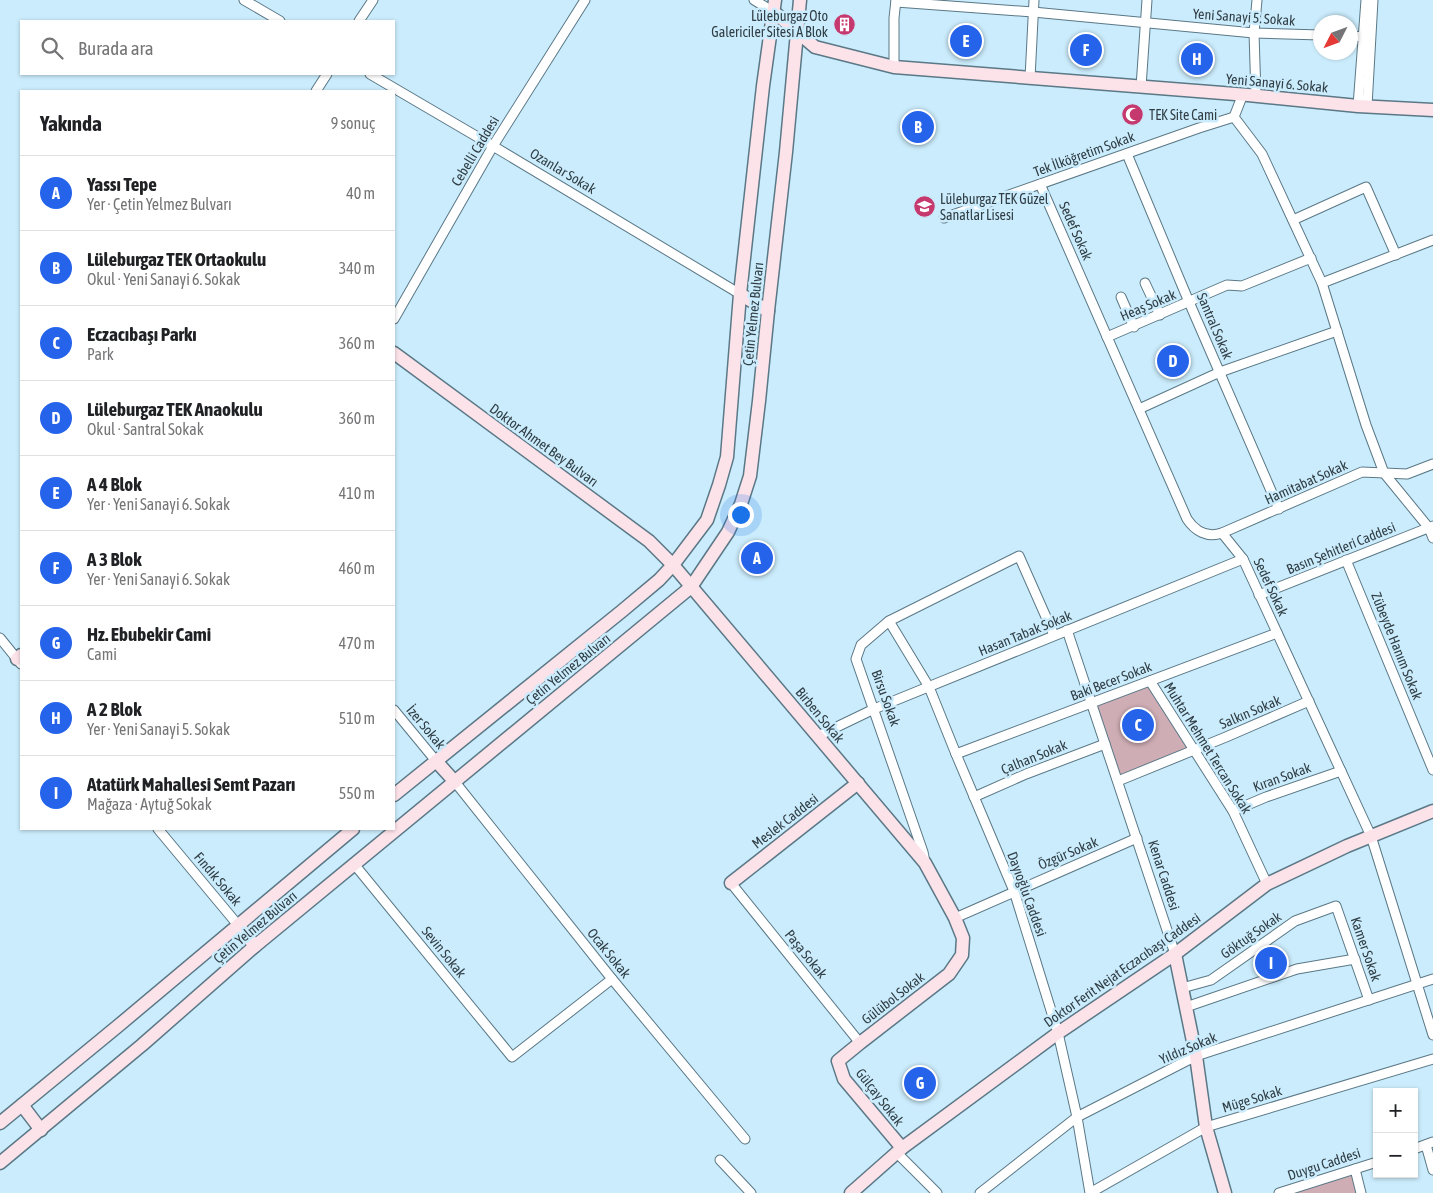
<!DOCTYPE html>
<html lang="tr">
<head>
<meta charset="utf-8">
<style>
	body { margin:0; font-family:"Asap Condensed",sans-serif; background:#f6f6f6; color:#202124 }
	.controls { position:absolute; right:15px; bottom:15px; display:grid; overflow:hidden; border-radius:0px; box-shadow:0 1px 4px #0004 }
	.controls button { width:45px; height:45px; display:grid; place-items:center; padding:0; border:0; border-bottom:1px solid #e0e0e0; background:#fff; color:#202124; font:25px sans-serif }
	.compass { position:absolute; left:1313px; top:15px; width:45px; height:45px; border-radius:50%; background:#fff; box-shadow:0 1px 4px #0004; rotate:228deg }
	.you { position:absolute; left:740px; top:514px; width:18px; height:18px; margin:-12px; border:4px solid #fff; border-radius:50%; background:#1a73e8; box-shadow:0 0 0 8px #1a73e833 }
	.badge { display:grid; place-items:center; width:32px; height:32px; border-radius:50%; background:#2563eb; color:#fff; font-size:16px; font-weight:700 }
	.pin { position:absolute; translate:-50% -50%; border:2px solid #fff; box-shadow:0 1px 5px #0006 }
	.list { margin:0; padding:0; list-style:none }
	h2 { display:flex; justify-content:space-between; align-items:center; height:65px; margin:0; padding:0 20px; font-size:21px }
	h2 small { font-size:16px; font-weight:400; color:#757577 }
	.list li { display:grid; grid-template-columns:32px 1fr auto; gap:15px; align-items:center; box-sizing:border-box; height:75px; padding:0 20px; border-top:1px solid #e0e0e0 }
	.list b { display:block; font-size:19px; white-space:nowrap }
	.list p { margin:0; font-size:16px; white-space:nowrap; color:#757577 }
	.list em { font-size:16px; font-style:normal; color:#757577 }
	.icon { flex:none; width:28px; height:28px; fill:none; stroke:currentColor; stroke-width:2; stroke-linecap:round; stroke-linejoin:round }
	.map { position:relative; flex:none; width:1433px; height:1193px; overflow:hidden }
	.search { position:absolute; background:#fff; box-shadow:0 1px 4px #0004; left:20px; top:20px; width:375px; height:55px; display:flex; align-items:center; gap:12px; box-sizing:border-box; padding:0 18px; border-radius:0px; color:#757577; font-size:19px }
	.panel { position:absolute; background:#fff; box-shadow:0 1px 4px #0004; left:20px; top:90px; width:375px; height:740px; border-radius:0px }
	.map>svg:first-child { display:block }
	.green { fill:#cfadb5 }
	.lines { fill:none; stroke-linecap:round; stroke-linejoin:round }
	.street-casing { stroke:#5a7886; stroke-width:11 }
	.secondary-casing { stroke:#5a7886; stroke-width:15 }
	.street { stroke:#fff; stroke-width:9 }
	.secondary { stroke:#fce2e9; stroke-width:12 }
	.labels { text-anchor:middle; stroke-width:5; stroke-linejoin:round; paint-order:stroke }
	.poi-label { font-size:14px; fill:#303d44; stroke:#cbecfc; text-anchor:start }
	.street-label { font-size:14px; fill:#303d44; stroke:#cbecfc }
</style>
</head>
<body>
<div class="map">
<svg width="1433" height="1193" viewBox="0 0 1433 1193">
	<rect width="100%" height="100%" fill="#cbecfc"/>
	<!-- green -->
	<g class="green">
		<polygon points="1148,685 1189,749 1120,775 1095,703"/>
		<polygon points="1354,1173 1357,1193 1289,1193"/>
	</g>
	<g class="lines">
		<defs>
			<g id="street">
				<polyline points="244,0 280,21"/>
				<polyline points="754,0 774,12"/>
				<polyline points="896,2 1033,12 1254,33 1320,35"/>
				<polyline points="359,21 373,0"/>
				<polyline points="1350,36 1368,37"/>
				<polyline points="894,67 894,18 896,0"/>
				<polyline points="370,74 493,146 740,294"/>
				<polyline points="1030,78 1034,0"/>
				<polyline points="1141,87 1147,0"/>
				<polyline points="316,91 327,74"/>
				<polyline points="1243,94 1234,117 1262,154 1322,283 1366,425 1384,473 1429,528 1433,538"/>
				<polyline points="1256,96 1254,33 1257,0"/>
				<polyline points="1358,106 1366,0"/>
				<polyline points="1367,106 1373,0"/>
				<polyline points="1127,154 1189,302 1279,509"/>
				<path d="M1040,184L1187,519C1195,531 1207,538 1222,533L1243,559L1371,836L1433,1035"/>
				<polyline points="944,218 1199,128 1234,117"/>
				<polyline points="1293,220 1366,187 1396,255"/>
				<polyline points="1145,283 1160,315"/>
				<polyline points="1322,283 1433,240"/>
				<polyline points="1121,297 1134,327"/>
				<polyline points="394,319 493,146 585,0"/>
				<polyline points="1107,337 1227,285 1242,286 1311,258"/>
				<polyline points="1139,409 1220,372 1337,331"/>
				<polyline points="1222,533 1362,472 1407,474 1433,464"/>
				<polyline points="1346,560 1433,770"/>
				<polyline points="1259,595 1433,526"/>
				<polyline points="889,621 929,687 956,754 1014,891 1058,1033 1077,1117 1090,1193 1206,1127 1433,1059"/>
				<polyline points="1067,630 1175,954"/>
				<polyline points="0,638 21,664"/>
				<polyline points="1150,681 1233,811 1267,884"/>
				<polyline points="394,710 436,761"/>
				<polyline points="818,736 874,709 1243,559"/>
				<polyline points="956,754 1277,633"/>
				<polyline points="1118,781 1226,737 1309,701"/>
				<polyline points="455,782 612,979 745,1139"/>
				<polyline points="974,797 1026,774 1105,744"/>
				<polyline points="1233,811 1266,797 1341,771"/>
				<polyline points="158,829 238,925"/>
				<polyline points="925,862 923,852 856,659 861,645 889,621 1019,556 1054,635"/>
				<polyline points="354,864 512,1057 612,979"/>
				<polyline points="731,883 860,1043"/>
				<polyline points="955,918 1137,838"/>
				<polyline points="1182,988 1211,980 1295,921 1336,906 1369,1000"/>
				<polyline points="1186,1007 1297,969 1355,959"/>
				<polyline points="1426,1145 1433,1170"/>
				<polyline points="1414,1149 1433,1142"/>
				<polyline points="897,1153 937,1193"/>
				<polyline points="720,1160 751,1193"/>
				<polyline points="1355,1169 1361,1193"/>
				<polyline points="980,1193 1077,1117 1196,1056 1433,979"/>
				<polyline points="1279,1193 1377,1162"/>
			</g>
			<g id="secondary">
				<polyline points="774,12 815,47 894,67 1248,95 1358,106 1433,110"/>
				<polyline points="740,294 768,311"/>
				<polyline points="394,353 649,541 673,565 925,863 955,918 963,938 962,955 949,974 860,1043 838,1061 844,1079 902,1148"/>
				<polyline points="17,659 21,655"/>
				<polyline points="436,761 455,782"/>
				<polyline points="394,795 622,611 659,580 673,565 707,520 719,485 727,457 740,294 763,86 775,0"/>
				<polyline points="731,883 858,783"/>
				<polyline points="238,925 255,946"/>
				<polyline points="1175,954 1196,1056 1206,1127 1225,1193"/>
				<polyline points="22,1105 41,1130"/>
				<polyline points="0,1123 118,1026 353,829"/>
				<polyline points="0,1163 142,1045 255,946 691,587 728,532 741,504 750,476 759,401 768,311 786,152 800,0"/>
				<polyline points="851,1193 902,1148 1058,1033 1175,954 1267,884 1347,846 1433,811"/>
			</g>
		</defs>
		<!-- street casing -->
		<use href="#street" class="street-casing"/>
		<!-- secondary casing -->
		<use href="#secondary" class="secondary-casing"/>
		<!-- street -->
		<use href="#street" class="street"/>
		<!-- secondary -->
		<use href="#secondary" class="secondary"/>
	</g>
	<!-- icons -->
	<defs>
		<symbol id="building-disc" viewBox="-11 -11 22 22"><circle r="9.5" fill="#c5396f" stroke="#cbecfc"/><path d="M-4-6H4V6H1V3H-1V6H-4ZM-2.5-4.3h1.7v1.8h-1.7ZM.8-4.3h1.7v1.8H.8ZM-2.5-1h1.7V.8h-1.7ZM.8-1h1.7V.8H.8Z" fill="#fff"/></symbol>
		<symbol id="mosque-disc" viewBox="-11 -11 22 22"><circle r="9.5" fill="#c5396f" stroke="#cbecfc"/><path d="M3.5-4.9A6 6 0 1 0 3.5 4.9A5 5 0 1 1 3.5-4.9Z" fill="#fff"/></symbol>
		<symbol id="school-disc" viewBox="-11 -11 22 22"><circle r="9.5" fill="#c5396f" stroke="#cbecfc"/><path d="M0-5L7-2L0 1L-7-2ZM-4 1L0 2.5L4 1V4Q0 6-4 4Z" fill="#fff"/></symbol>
	</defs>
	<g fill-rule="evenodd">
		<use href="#building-disc" x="832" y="12" width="25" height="25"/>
		<use href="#mosque-disc" x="1120" y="102" width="25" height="25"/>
		<use href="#school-disc" x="912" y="194" width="25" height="25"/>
	</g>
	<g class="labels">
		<!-- poi labels -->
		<g class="poi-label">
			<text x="828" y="21" text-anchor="end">Lüleburgaz Oto<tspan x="828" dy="16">Galericiler Sitesi A Blok</tspan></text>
			<text x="1149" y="120">TEK Site Cami</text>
			<text x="940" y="204">Lüleburgaz TEK Güzel<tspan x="940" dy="16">Sanatlar Lisesi</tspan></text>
		</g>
		<!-- street labels -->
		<g class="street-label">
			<text transform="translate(1244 17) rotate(4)" y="5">Yeni Sanayi 5. Sokak</text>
			<text transform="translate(1277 83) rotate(5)" y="5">Yeni Sanayi 6. Sokak</text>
			<text transform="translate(475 151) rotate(-59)" y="5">Cebelli Caddesi</text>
			<text transform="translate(1084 154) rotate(-20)" y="5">Tek İlköğretim Sokak</text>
			<text transform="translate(563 171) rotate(31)" y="5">Ozanlar Sokak</text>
			<text transform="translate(1076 231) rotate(66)" y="5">Sedef Sokak</text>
			<text transform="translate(1148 305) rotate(-23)" y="5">Heaş Sokak</text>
			<text transform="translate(753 314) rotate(-84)" y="5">Çetin Yelmez Bulvarı</text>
			<text transform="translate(1215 326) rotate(67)" y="5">Santral Sokak</text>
			<text transform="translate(544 445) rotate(36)" y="5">Doktor Ahmet Bey Bulvarı</text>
			<text transform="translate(1306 482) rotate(-24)" y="5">Hamitabat Sokak</text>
			<text transform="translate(1341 548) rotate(-22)" y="5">Basın Şehitleri Caddesi</text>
			<text transform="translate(1271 587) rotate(65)" y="5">Sedef Sokak</text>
			<text transform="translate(1025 633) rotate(-22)" y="5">Hasan Tabak Sokak</text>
			<text transform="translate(1397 646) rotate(68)" y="5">Zübeyde Hanım Sokak</text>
			<text transform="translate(568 669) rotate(-39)" y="5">Çetin Yelmez Bulvarı</text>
			<text transform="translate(1111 681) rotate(-21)" y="5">Baki Becer Sokak</text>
			<text transform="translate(886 698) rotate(70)" y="5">Birsu Sokak</text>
			<text transform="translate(1250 712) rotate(-23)" y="5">Salkın Sokak</text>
			<text transform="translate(820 715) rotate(50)" y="5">Birben Sokak</text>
			<text transform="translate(426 727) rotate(50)" y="5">İzer Sokak</text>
			<text transform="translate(1208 748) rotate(58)" y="5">Muhtar Mehmet Tercan Sokak</text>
			<text transform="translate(1034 757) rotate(-22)" y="5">Çalhan Sokak</text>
			<text transform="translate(1282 777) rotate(-20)" y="5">Kıran Sokak</text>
			<text transform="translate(785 821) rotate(-38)" y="5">Meslek Caddesi</text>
			<text transform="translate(1068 853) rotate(-23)" y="5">Özgür Sokak</text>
			<text transform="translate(1164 875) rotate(72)" y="5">Kenar Caddesi</text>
			<text transform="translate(218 879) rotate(50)" y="5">Fındık Sokak</text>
			<text transform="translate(1027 894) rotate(70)" y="5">Dayıoğlu Caddesi</text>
			<text transform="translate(255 927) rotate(-40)" y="5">Çetin Yelmez Bulvarı</text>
			<text transform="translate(1251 935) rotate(-35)" y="5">Göktuğ Sokak</text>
			<text transform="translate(1366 949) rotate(71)" y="5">Kamer Sokak</text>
			<text transform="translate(444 952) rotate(51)" y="5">Sevin Sokak</text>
			<text transform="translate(609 953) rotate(51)" y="5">Ocak Sokak</text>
			<text transform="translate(806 954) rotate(51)" y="5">Paşa Sokak</text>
			<text transform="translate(1122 970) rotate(-35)" y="5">Doktor Ferit Nejat Eczacıbaşı Caddesi</text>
			<text transform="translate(893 998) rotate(-38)" y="5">Gülübol Sokak</text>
			<text transform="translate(1188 1048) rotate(-23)" y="5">Yıldız Sokak</text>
			<text transform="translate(880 1097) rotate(52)" y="5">Gülçay Sokak</text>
			<text transform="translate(1252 1099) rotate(-17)" y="5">Müge Sokak</text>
			<text transform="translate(1324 1164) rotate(-18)" y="5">Duygu Caddesi</text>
		</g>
	</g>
</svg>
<div class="controls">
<button>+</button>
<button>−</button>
</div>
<svg class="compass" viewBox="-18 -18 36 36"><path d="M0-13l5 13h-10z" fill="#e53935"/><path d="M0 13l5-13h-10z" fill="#757577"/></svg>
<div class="you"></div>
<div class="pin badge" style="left:757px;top:558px">A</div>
<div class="pin badge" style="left:918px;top:127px">B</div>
<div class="pin badge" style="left:1138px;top:725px">C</div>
<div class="pin badge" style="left:1173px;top:361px">D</div>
<div class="pin badge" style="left:966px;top:41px">E</div>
<div class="pin badge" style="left:1086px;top:50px">F</div>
<div class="pin badge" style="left:920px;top:1083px">G</div>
<div class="pin badge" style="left:1197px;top:59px">H</div>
<div class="pin badge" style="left:1271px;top:963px">I</div>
<div class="search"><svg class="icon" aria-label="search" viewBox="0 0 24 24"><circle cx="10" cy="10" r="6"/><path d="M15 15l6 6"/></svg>Burada ara</div>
<section class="panel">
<h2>Yakında<small>9 sonuç</small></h2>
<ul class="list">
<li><span class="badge">A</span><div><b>Yassı Tepe</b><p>Yer · Çetin Yelmez Bulvarı</p></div><em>40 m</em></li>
<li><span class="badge">B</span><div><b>Lüleburgaz TEK Ortaokulu</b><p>Okul · Yeni Sanayi 6. Sokak</p></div><em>340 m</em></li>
<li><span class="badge">C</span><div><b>Eczacıbaşı Parkı</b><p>Park</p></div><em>360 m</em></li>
<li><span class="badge">D</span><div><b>Lüleburgaz TEK Anaokulu</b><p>Okul · Santral Sokak</p></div><em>360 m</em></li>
<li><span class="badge">E</span><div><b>A 4 Blok</b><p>Yer · Yeni Sanayi 6. Sokak</p></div><em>410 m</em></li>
<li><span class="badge">F</span><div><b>A 3 Blok</b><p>Yer · Yeni Sanayi 6. Sokak</p></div><em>460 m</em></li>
<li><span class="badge">G</span><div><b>Hz. Ebubekir Cami</b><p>Cami</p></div><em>470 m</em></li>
<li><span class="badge">H</span><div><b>A 2 Blok</b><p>Yer · Yeni Sanayi 5. Sokak</p></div><em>510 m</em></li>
<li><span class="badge">I</span><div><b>Atatürk Mahallesi Semt Pazarı</b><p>Mağaza · Aytuğ Sokak</p></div><em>550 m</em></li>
</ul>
</section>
</div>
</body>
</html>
